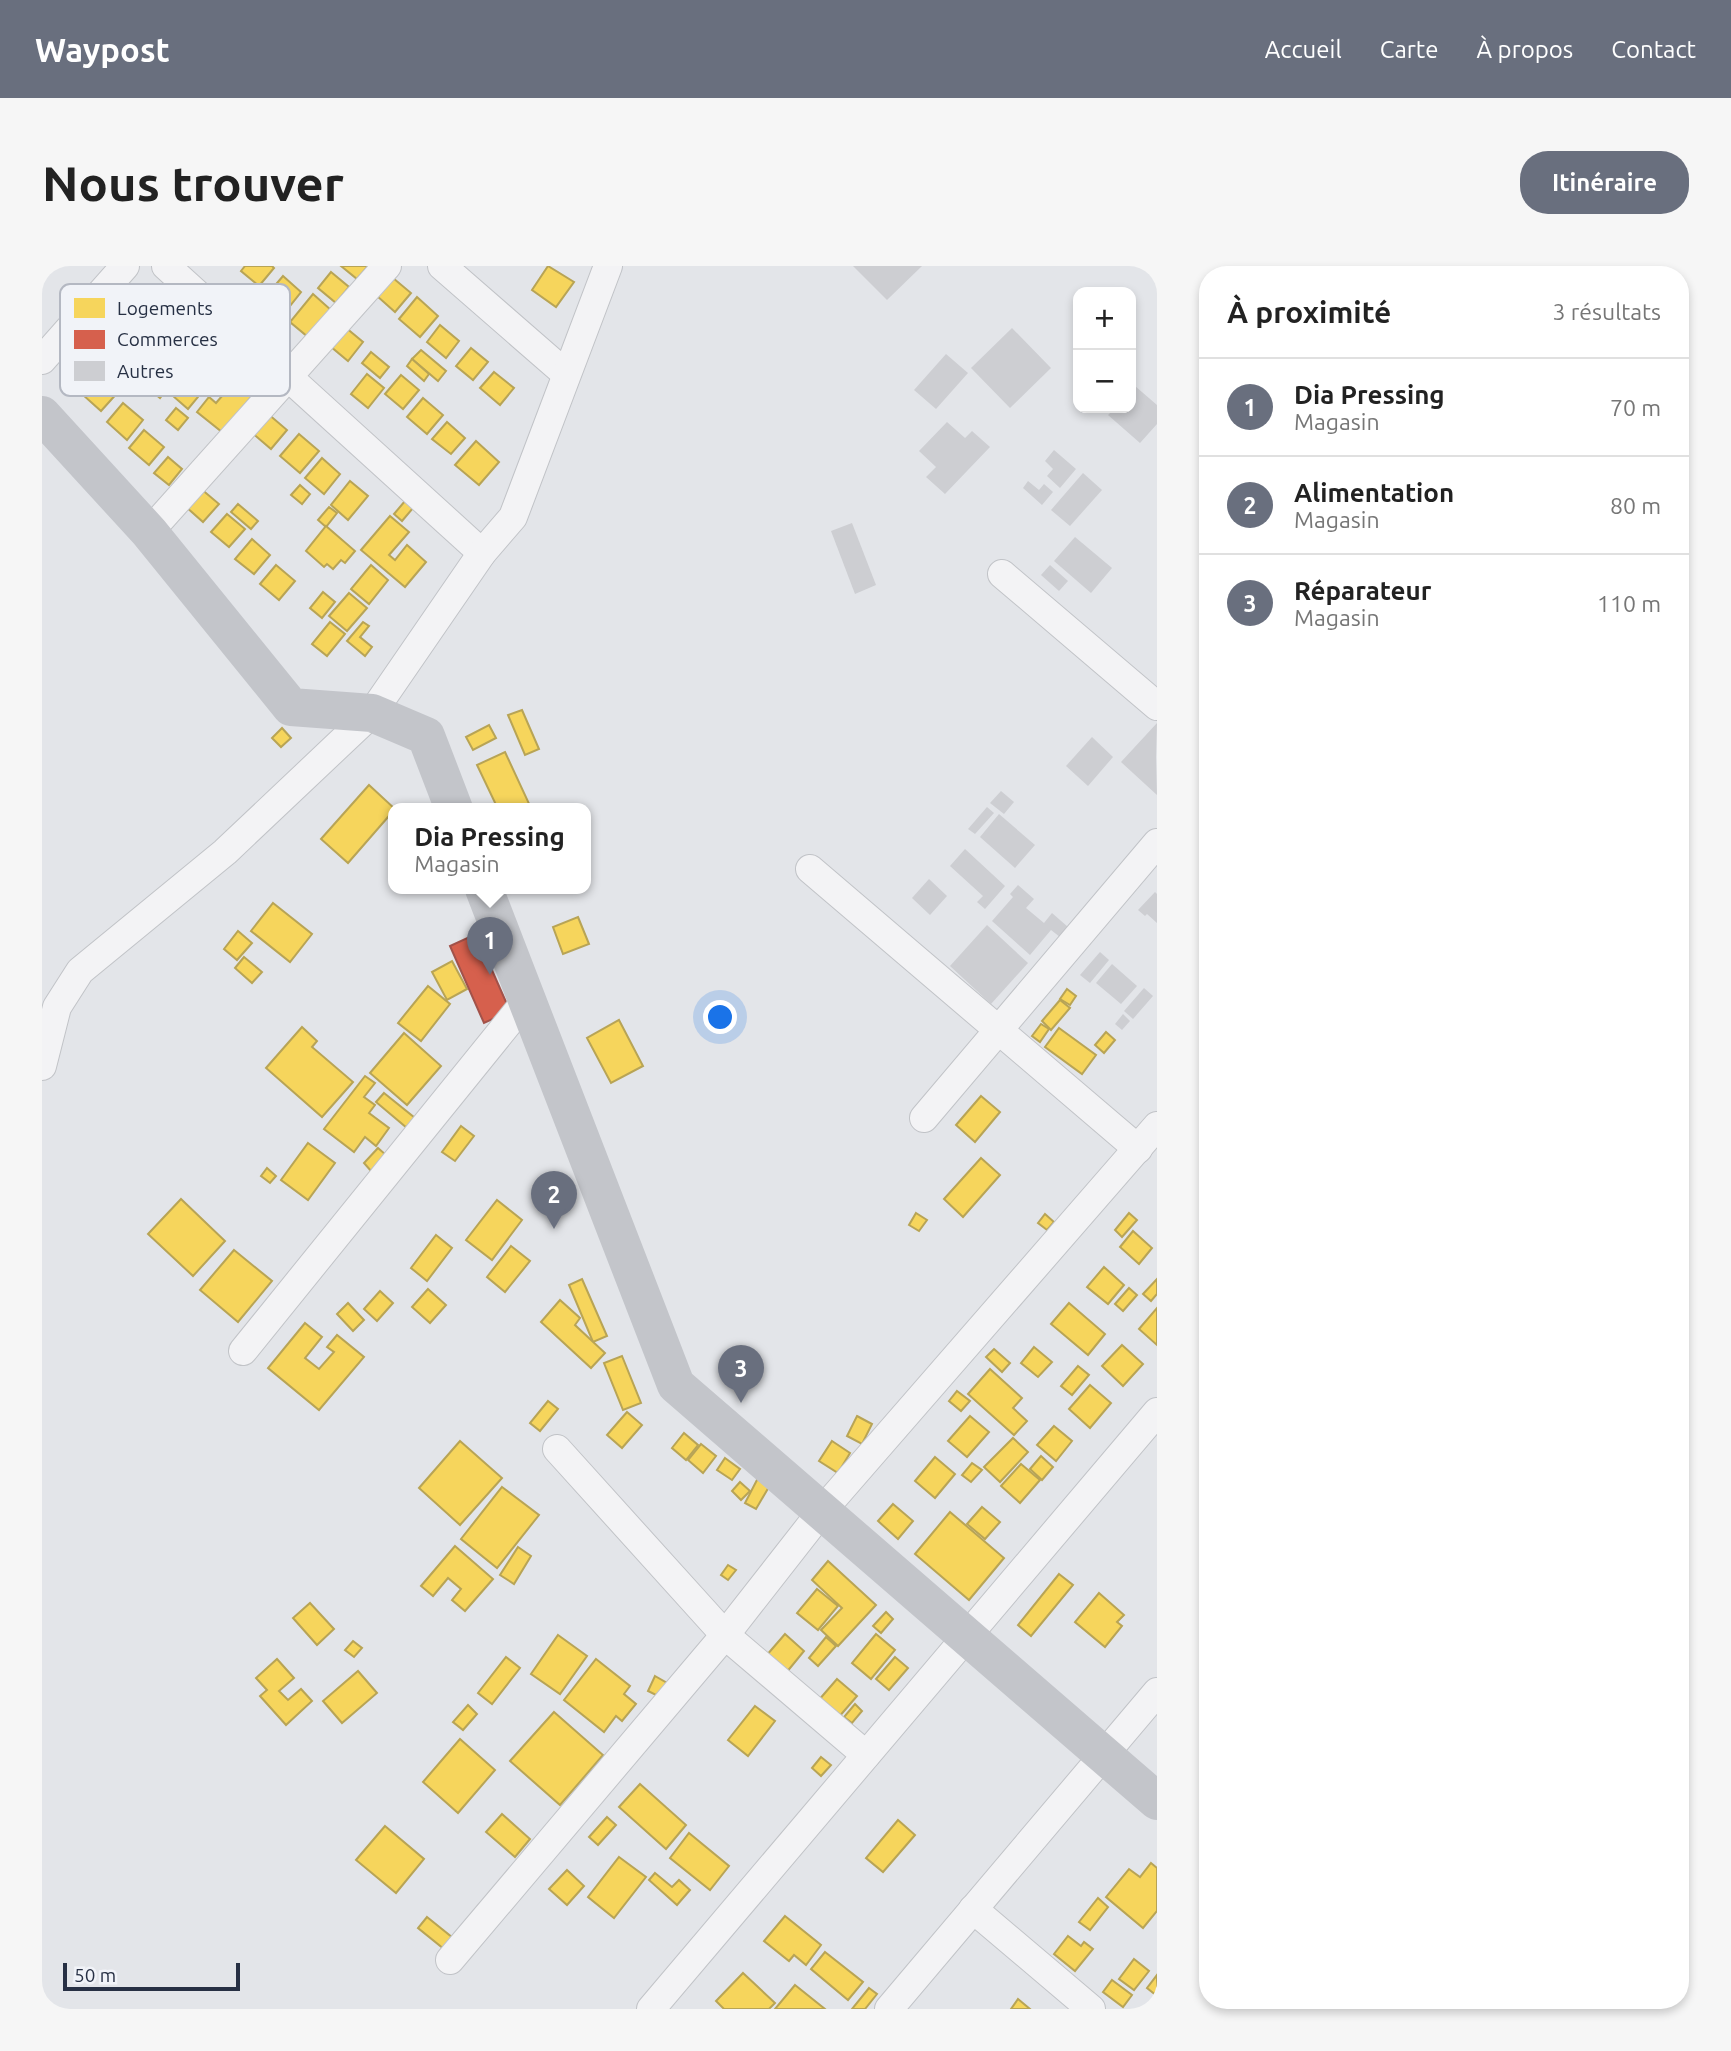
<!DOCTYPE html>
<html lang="fr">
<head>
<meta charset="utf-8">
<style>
	body { margin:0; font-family:Ubuntu,sans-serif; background:#f6f6f6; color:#222 }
	.controls { position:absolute; right:21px; top:21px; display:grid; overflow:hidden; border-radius:14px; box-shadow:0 4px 10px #0003 }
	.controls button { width:63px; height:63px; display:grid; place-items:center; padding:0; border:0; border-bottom:2px solid #e0e0e0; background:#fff; color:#222; font:35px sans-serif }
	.scale { position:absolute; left:21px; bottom:18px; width:177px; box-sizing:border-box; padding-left:7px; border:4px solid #273044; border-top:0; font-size:19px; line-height:24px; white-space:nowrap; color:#273044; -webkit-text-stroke:5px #f1f3f8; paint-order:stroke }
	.you { position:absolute; left:679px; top:752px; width:24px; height:24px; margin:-18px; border:5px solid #fff; border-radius:50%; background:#1a73e8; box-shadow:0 0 0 10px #1a73e833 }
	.badge { display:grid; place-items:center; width:46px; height:46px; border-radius:50%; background:#696f7e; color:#fff; font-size:23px; font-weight:700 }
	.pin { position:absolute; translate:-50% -58px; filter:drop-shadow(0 2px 4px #0008) }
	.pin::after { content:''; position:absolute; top:37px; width:24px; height:21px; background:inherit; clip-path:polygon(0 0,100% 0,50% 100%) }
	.popup { position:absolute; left:346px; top:537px; width:203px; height:91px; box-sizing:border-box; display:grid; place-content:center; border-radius:14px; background:#fff; filter:drop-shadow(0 2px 5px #0005); font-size:23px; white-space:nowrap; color:#767676 }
	.popup b { font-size:26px; color:#222 }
	.popup::after { content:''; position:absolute; left:50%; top:100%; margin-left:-14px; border:14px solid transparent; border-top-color:#fff }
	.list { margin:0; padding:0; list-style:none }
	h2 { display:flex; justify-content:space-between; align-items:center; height:91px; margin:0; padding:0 28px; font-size:30px }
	h2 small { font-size:23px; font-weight:400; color:#767676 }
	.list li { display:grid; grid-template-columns:46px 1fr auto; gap:21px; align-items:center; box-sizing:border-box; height:98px; padding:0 28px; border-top:2px solid #e0e0e0 }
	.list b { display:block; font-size:26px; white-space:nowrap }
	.list p { margin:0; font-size:23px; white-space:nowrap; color:#767676 }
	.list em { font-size:23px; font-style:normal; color:#767676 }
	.map { position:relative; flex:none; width:1115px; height:1743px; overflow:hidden; border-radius:28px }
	header { display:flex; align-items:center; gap:42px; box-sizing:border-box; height:98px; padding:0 35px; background:#696f7e; color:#fff }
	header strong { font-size:33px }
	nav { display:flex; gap:38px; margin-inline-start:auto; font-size:24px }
	.intro { display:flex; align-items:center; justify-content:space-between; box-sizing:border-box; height:168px; padding:0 42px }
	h1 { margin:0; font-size:49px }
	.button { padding:18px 32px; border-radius:28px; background:#696f7e; color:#fff; font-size:24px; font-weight:700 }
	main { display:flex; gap:42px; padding:0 42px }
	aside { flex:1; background:#fff; border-radius:28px; box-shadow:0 4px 10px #0003 }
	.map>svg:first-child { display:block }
	.homes { fill:#f6d55c; stroke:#b8a455; stroke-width:2 }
	.shops { fill:#d6604d; stroke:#a2524a; stroke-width:2 }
	.building { fill:#cdced2 }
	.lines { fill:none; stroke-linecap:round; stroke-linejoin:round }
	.street-casing { stroke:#c1c3c7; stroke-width:30 }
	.street { stroke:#f3f3f5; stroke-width:28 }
	.secondary { stroke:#c3c5ca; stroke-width:38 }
	.key { fill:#f1f3f8; stroke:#b4b8c2; stroke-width:2 }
	.key-label { font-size:19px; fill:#273044 }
</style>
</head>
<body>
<header>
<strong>Waypost</strong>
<nav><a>Accueil</a><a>Carte</a><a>À propos</a><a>Contact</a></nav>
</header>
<div class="intro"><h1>Nous trouver</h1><a class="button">Itinéraire</a></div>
<main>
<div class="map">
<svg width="1115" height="1743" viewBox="0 0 1115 1743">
	<rect width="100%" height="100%" fill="#e3e5e9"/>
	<!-- homes -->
	<g class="homes">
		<polygon points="203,0 230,0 232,2 217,20 199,5"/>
		<polygon points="299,0 326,0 315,13"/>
		<polygon points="506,0 532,16 514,41 490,24"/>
		<polygon points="289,6 307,21 294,37 276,22"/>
		<polygon points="241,10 259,26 244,45 225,29"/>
		<polygon points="351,12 369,27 353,46 335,30"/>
		<polygon points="271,28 289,44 266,71 248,56"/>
		<polygon points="375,31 396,50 378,71 357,53"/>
		<polygon points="77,45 115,77 101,94 63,62"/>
		<polygon points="115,45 134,61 119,78 100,62"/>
		<polygon points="398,59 417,75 404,92 385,76"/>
		<polygon points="303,61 321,76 306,95 288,80"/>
		<polygon points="137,69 153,82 137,101 121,88"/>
		<polygon points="429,82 446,96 431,114 414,100"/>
		<polygon points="379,84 404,105 396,115 370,93"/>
		<polygon points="114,85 138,105 129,117 105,96"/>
		<polygon points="329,86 347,101 338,112 320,97"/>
		<polygon points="164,93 184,109 169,127 150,110"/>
		<polygon points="370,93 387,108 382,115 365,100"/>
		<polygon points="111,104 128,119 118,132 100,117"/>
		<polygon points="452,106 472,122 458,139 438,122"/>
		<polygon points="325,108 342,122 326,142 309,128"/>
		<polygon points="57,109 77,125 59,145 41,129"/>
		<polygon points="359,109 377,124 361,143 343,128"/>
		<polygon points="193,115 210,130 180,166 155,146 167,131 174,137"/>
		<polygon points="141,119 156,131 146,143 131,130"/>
		<polygon points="381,132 401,149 385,168 365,151"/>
		<polygon points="81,137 101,154 85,174 65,156"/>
		<polygon points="134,142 146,152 136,164 124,154"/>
		<polygon points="225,147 245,164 229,183 209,166"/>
		<polygon points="405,156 423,172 409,188 390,173"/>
		<polygon points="102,164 122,181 107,199 87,182"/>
		<polygon points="257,168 277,185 258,207 238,190"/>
		<polygon points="434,175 457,196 437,219 413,199"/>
		<polygon points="126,191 140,203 127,219 112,207"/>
		<polygon points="280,192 298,208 282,228 263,212"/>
		<polygon points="308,215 326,230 306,254 289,239"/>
		<polygon points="258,219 268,228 260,238 249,229"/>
		<polygon points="158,222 177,238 161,256 143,240"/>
		<polygon points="363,235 371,242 360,255 352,248"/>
		<polygon points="196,238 216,255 209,263 189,246"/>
		<polygon points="287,241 295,247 284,261 276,254"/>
		<polygon points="185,248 203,263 187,281 169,266"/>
		<polygon points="348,250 367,266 347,289 353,294 365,279 384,296 363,321 319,284"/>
		<polygon points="284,260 313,285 303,297 299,294 291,303 285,298 282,301 264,285"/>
		<polygon points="210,273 228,289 212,308 193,293"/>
		<polygon points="234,299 253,315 237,334 218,318"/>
		<polygon points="329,299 346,314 327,338 309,323"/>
		<polygon points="281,326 293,336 280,352 268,342"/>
		<polygon points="307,327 325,342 305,365 287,350"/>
		<polygon points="288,356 303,368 285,390 270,378"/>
		<polygon points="321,356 327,360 318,371 330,381 323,390 305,375"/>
		<polygon points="480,444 497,483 483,489 466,449"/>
		<polygon points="447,459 454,472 431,484 424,471"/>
		<polygon points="240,462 249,472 239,481 230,472"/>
		<polygon points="463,486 489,542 487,543 456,543 435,499"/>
		<polygon points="327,519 353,543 306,597 279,573"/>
		<polygon points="231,637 270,668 248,696 209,665"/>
		<polygon points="536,651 547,678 521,688 511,661"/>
		<polygon points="196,665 210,677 195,694 182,683"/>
		<polygon points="202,691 220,706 210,717 193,702"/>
		<polygon points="410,695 425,723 405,734 390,706"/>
		<polygon points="386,720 408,738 379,775 356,757"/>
		<polygon points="1025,723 1034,730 1028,739 1018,733"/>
		<polygon points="1018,734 1028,742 1009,764 1000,755"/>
		<polygon points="577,754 601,800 569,817 545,772"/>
		<polygon points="999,758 1007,763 998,776 990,770"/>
		<polygon points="260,761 275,775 270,781 311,816 280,851 224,802"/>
		<polygon points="1017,762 1054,789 1040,808 1003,781"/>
		<polygon points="1064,766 1073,774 1062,787 1053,779"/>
		<polygon points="362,767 399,800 365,839 328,807"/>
		<polygon points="323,810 333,817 322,831 333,839 327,847 347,862 334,880 323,871 312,886 282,863"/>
		<polygon points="342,827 373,852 365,862 334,836"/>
		<polygon points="939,830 958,846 933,876 914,859"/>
		<polygon points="419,860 432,870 413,895 400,886"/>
		<polygon points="266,877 293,897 266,934 239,914"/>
		<polygon points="336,882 344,889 329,905 322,897"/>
		<polygon points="939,892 958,909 921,951 902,933"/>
		<polygon points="225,902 234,910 228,917 219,910"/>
		<polygon points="139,933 183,975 151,1010 106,968"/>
		<polygon points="455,934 480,954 450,994 424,974"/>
		<polygon points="874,947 885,954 877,965 867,959"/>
		<polygon points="1087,947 1095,954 1080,971 1073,964"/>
		<polygon points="1003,948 1012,956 1005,964 996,957"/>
		<polygon points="1091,965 1110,982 1097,998 1078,981"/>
		<polygon points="394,969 410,982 385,1015 369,1002"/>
		<polygon points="469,980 488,995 463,1026 445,1011"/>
		<polygon points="192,984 230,1015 196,1056 158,1024"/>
		<polygon points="1062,1001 1082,1019 1066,1038 1045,1021"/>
		<polygon points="540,1013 565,1070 551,1076 527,1019"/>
		<polygon points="1115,1013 1115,1028 1109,1035 1101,1028"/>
		<polygon points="1087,1022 1095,1029 1081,1045 1073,1038"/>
		<polygon points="386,1023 404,1039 388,1057 370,1041"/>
		<polygon points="338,1025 351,1037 335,1055 322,1043"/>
		<polygon points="518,1034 538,1052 533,1059 563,1087 549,1102 499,1056"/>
		<polygon points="306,1037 322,1054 311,1065 295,1048"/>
		<polygon points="1027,1037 1063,1068 1046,1089 1009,1058"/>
		<polygon points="1115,1042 1115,1079 1097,1063"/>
		<polygon points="263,1057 280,1071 263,1092 277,1103 292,1086 285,1081 295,1069 322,1091 277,1144 226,1102"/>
		<polygon points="1080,1079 1101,1098 1081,1120 1060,1100"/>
		<polygon points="992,1081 1010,1096 996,1111 979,1097"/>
		<polygon points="952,1083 968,1097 960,1106 944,1091"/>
		<polygon points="580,1090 599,1137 581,1144 562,1097"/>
		<polygon points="1036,1100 1047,1109 1030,1129 1019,1120"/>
		<polygon points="948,1103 980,1132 971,1142 985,1155 972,1169 926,1128"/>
		<polygon points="1048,1119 1069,1137 1048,1162 1027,1143"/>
		<polygon points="915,1125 928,1135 919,1145 907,1135"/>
		<polygon points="506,1135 516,1143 498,1165 488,1157"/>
		<polygon points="585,1146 600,1159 580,1182 565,1169"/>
		<polygon points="815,1150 830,1158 820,1178 805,1170"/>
		<polygon points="928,1150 947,1166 925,1191 906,1175"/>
		<polygon points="1012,1160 1030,1175 1014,1195 995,1179"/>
		<polygon points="642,1167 656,1179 644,1194 630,1182"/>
		<polygon points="971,1172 986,1186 958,1216 942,1201"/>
		<polygon points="418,1175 460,1212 418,1259 377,1222"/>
		<polygon points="790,1175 808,1187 796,1207 777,1195"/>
		<polygon points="659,1178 674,1190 661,1207 646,1194"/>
		<polygon points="999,1190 1011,1201 1000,1214 988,1203"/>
		<polygon points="893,1191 913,1208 893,1232 873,1215"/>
		<polygon points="683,1192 698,1203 690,1214 675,1204"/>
		<polygon points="930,1197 940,1204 929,1216 920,1209"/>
		<polygon points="979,1198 998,1214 978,1237 959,1220"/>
		<polygon points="716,1212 728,1219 714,1243 703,1237"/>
		<polygon points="698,1216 708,1225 699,1234 690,1225"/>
		<polygon points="460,1221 497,1249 455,1302 419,1273"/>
		<polygon points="851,1238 871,1255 856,1273 836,1255"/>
		<polygon points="940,1241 958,1256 943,1273 925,1258"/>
		<polygon points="908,1246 962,1292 927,1334 873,1288"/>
		<polygon points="413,1280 451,1313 423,1345 410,1334 419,1323 406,1312 391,1330 379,1320"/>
		<polygon points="476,1281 489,1290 472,1318 458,1309"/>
		<polygon points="786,1295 834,1339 796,1380 779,1364 800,1342 770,1314"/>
		<polygon points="686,1299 694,1304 686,1314 679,1309"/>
		<polygon points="1017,1308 1031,1319 989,1370 976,1359"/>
		<polygon points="775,1323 796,1340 776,1364 755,1347"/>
		<polygon points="1057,1327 1082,1349 1075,1356 1080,1360 1063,1381 1033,1356"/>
		<polygon points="268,1337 292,1363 275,1379 251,1352"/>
		<polygon points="844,1346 851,1353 839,1367 831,1360"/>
		<polygon points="743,1368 762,1385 744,1407 724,1390"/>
		<polygon points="834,1368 853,1384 829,1413 810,1397"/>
		<polygon points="516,1369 545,1390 518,1428 489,1408"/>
		<polygon points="784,1371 794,1380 776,1400 767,1392"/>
		<polygon points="311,1375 320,1382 312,1391 303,1384"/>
		<polygon points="464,1391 478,1402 450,1438 436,1427"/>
		<polygon points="853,1391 866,1402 847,1424 834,1413"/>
		<polygon points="235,1393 252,1412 237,1425 246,1434 259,1423 270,1435 244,1459 218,1430 225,1424 214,1412"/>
		<polygon points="554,1393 588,1420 582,1428 594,1438 580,1455 574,1450 562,1466 522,1434"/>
		<polygon points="316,1405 335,1427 300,1457 281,1435"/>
		<polygon points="613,1410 625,1417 618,1431 606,1425"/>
		<polygon points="795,1413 815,1430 796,1452 776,1435"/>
		<polygon points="813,1438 820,1445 810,1457 802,1451"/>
		<polygon points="426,1439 435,1448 421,1464 411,1456"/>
		<polygon points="713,1440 733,1455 706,1490 686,1474"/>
		<polygon points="512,1446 561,1489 518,1539 468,1495"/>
		<polygon points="418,1473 453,1504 416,1547 381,1516"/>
		<polygon points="779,1491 789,1499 779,1510 770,1502"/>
		<polygon points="598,1518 644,1559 624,1583 577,1541"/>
		<polygon points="460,1548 488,1573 473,1591 444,1566"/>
		<polygon points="565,1551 574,1559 556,1579 547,1571"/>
		<polygon points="856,1554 873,1569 841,1606 824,1592"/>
		<polygon points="343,1560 382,1593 354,1627 314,1594"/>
		<polygon points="647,1567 687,1600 668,1624 628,1592"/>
		<polygon points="577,1591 604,1611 572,1652 546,1631"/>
		<polygon points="1109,1597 1115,1602 1115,1645 1101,1662 1064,1631 1087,1603 1098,1611"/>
		<polygon points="525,1604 542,1620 525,1639 507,1623"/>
		<polygon points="613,1607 630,1621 637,1614 648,1624 635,1639 607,1614"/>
		<polygon points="1056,1632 1066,1641 1048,1664 1037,1656"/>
		<polygon points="743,1650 779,1679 764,1699 752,1689 747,1695 722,1675"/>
		<polygon points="385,1651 411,1672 402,1683 376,1662"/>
		<polygon points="1026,1670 1039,1680 1042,1676 1051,1683 1033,1705 1012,1688"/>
		<polygon points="783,1686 821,1716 806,1734 769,1703"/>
		<polygon points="1092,1693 1107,1705 1092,1724 1077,1713"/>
		<polygon points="701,1707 733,1737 727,1743 682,1743 674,1735"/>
		<polygon points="1115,1709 1115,1730 1105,1722"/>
		<polygon points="1070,1714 1090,1729 1081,1741 1061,1726"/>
		<polygon points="753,1719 783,1743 733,1743"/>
		<polygon points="827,1722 835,1728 823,1743 810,1743"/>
		<polygon points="976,1733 988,1743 969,1743"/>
	</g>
	<!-- shops -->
	<polygon class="shops" points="434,668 468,745 442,757 408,680"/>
	<!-- building -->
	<g class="building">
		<polygon points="811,0 880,0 845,34"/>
		<polygon points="970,62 1009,102 968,142 929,102"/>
		<polygon points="904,88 926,107 894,143 872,124"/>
		<polygon points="1093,120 1115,139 1115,158 1098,177 1066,149 1073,142 1089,142 1089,125"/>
		<polygon points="905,156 923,172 930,165 948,181 903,228 884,211 894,201 877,185"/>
		<polygon points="1012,184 1034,203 1018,222 1005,210 1011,203 1003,195"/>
		<polygon points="1041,207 1060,224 1028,260 1009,244"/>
		<polygon points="986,215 997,224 1002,218 1011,226 1000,239 981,222"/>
		<polygon points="810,257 834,319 813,328 789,265"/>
		<polygon points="1033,271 1070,302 1049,327 1012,295"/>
		<polygon points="1008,299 1026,315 1017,325 999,309"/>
		<polygon points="1115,457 1114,491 1115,529 1079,496"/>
		<polygon points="1050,471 1071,491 1046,520 1024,500"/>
		<polygon points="959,525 972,536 962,548 948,537"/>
		<polygon points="945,541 952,547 933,568 926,563"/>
		<polygon points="957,548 993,579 973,602 938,571"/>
		<polygon points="923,583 963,620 943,643 935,636 941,630 908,600"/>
		<polygon points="887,613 905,630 888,649 870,632"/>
		<polygon points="976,619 992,633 984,642 1002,657 1010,647 1026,661 1018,671 1009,664 988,689 950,655 971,631 968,628"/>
		<polygon points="1113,626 1115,628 1115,657 1105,648 1103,650 1096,644"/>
		<polygon points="945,659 986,697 949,738 908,700"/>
		<polygon points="1058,686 1067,694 1048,717 1038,709"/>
		<polygon points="1070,698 1095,720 1079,738 1054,717"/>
		<polygon points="1102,722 1111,730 1091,753 1082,745"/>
		<polygon points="1081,748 1088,755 1080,764 1073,758"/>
	</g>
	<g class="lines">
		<defs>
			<g id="street">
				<polyline points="124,0 440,287"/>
				<polyline points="400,0 524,108"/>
				<polyline points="0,94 83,0"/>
				<polyline points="107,266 345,0"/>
				<polyline points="960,308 1115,440"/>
				<polyline points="768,603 1096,883"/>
				<polyline points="0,800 15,741 38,705 183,586 330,447 440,287 471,251 566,0"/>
				<polyline points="882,852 1115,577"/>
				<polyline points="201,1085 484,735"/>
				<polyline points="515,1183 683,1369 824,1489"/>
				<polyline points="931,1643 1049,1743"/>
				<polyline points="408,1694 683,1369 780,1245 1115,860"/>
				<polyline points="609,1743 1115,1146"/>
				<polyline points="847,1743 1115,1426"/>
			</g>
		</defs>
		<!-- street casing -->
		<use href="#street" class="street-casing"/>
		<!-- street -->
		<use href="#street" class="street"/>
		<!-- secondary -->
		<g class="secondary">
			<polyline points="0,149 107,266 249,441 330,447 384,470 412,543"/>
			<polyline points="442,623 634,1119 1115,1535"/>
		</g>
	</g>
	<!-- legend -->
	<rect x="18" y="18" width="230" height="112" rx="10" class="key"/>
	<rect x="32" y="32" width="31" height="20" fill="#f6d55c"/>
	<rect x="32" y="64" width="31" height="19" fill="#d6604d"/>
	<rect x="32" y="95" width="31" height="20" fill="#cdced2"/>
	<g class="key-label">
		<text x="75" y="49">Logements</text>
		<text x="75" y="80">Commerces</text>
		<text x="75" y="112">Autres</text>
	</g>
</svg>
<div class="controls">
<button>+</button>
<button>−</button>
</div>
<div class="scale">50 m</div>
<div class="you"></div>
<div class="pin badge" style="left:448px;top:709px">1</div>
<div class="popup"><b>Dia Pressing</b>Magasin</div>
<div class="pin badge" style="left:512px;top:963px">2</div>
<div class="pin badge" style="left:699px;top:1137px">3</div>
</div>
<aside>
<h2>À proximité<small>3 résultats</small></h2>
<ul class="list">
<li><span class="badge">1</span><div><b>Dia Pressing</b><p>Magasin</p></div><em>70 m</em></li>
<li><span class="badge">2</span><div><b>Alimentation</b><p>Magasin</p></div><em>80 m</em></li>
<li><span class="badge">3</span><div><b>Réparateur</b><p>Magasin</p></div><em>110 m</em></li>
</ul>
</aside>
</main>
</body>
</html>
